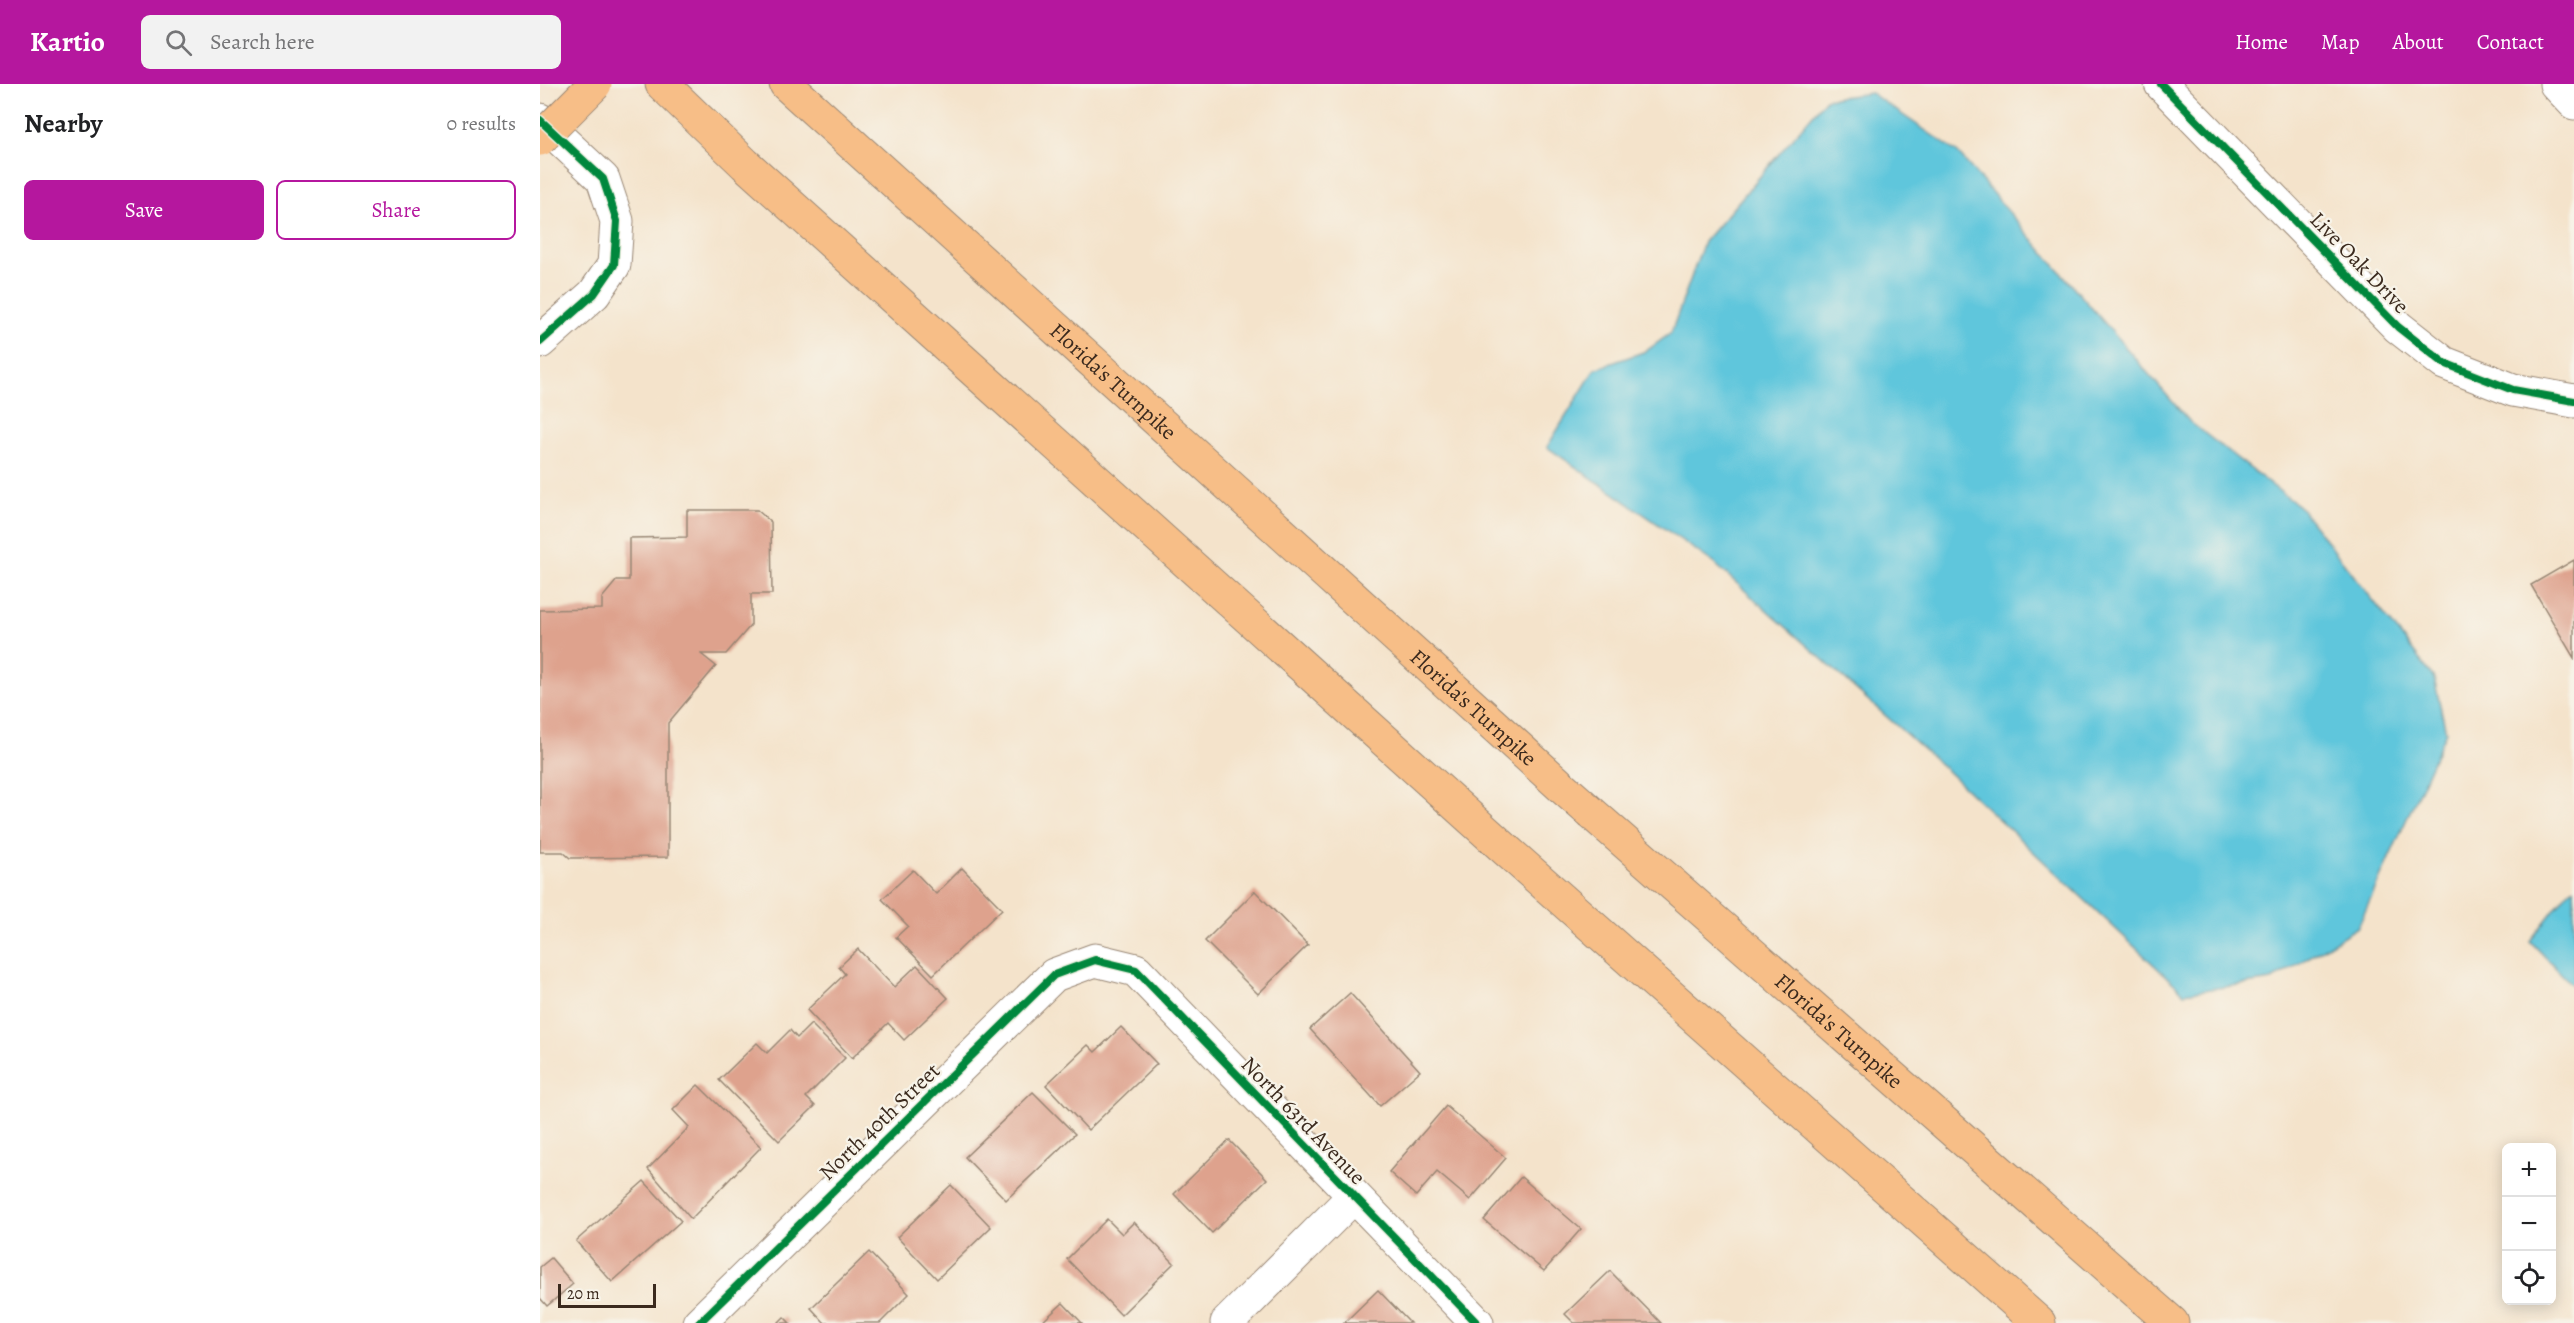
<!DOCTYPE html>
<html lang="en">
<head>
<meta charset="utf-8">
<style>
	body { margin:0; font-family:Alegreya,serif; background:#f2f2f2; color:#202124 }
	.controls { position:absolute; right:18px; bottom:18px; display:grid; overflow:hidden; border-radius:9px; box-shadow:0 3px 15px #0003 }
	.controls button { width:54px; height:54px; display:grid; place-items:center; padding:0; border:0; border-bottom:2px solid #e0e0e0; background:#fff; color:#202124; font:30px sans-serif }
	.scale { position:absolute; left:18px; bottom:15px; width:98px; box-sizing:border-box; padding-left:6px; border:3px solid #3b2a1e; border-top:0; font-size:16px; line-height:21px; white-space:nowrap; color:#3b2a1e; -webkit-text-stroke:4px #f7f3e8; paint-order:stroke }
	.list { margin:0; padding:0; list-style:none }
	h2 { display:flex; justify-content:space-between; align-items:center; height:78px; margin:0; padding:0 24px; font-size:26px }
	h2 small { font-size:20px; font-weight:400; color:#757577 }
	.actions { display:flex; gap:12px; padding:18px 24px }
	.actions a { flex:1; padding:14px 0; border:2px solid #b5179e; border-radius:9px; text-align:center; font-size:21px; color:#b5179e }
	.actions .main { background:#b5179e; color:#fff }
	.icon { flex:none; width:33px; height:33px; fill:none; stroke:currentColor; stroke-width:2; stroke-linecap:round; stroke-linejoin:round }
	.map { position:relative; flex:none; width:2034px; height:1239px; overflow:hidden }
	header { display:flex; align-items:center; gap:36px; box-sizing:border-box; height:84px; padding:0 30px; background:#b5179e; color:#fff }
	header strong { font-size:28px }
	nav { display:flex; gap:33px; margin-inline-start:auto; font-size:21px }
	.search { width:420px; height:54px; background:#f2f2f2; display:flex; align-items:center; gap:15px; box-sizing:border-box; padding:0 21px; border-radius:9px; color:#757577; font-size:22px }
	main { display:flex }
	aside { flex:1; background:#fff }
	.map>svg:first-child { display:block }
	.water { fill:#5fc6dc; stroke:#4d787d; stroke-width:1.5 }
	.building { fill:#dea28d }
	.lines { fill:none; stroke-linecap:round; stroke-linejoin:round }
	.minor-casing { stroke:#988674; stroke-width:35 }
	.highway-casing { stroke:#988674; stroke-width:35 }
	.minor { stroke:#fff; stroke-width:33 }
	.highway { stroke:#f7be87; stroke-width:33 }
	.major-bridge-casing { stroke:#988674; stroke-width:35; stroke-linecap:butt }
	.major-bridge { stroke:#f7be87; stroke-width:33 }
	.cycleway-casing { stroke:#f7f3e8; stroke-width:11 }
	.cycleway { stroke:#00873e; stroke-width:8 }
	.labels { text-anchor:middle; stroke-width:4.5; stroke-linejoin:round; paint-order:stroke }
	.street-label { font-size:22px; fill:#3b2a1e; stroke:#f7f3e8 }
</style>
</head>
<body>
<header>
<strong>Kartio</strong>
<div class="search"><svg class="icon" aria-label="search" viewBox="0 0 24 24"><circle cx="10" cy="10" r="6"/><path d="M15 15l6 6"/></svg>Search here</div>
<nav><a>Home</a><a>Map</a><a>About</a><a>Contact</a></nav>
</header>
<main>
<aside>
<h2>Nearby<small>0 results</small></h2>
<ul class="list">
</ul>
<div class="actions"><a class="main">Save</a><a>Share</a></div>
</aside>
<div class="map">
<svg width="2034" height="1239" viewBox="0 0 2034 1239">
	<rect width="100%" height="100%" fill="#f7f3e8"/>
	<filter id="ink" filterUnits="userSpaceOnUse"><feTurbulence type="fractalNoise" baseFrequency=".0167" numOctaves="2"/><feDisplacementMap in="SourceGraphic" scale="12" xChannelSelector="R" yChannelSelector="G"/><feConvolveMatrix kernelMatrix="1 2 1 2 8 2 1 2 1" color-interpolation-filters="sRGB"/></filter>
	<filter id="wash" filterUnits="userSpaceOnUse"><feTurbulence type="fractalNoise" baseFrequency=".008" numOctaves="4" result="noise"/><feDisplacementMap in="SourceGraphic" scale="24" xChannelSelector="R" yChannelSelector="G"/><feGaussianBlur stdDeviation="1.35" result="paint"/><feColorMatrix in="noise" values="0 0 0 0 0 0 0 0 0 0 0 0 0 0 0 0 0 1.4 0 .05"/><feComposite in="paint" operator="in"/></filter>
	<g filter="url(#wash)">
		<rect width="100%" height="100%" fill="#f4e3cb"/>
		<!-- water -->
		<g class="water">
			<polygon points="1331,9 1418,69 1650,338 1760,423 1894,594 1906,648 1818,843 1732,896 1644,909 1402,682 1174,479 1007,363 1055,285 1106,267 1131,249 1164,158 1286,15"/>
			<polygon points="2034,804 2034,901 2033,902 1990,857 2027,809"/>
		</g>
		<g id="blocks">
			<!-- building -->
			<g class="building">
				<polygon points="147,426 217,426 231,438 232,510 211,510 211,541 186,570 161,570 176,582 128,639 128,773 30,774 23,768 0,768 0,526 62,525 62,514 77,496 89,496 89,454 147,453"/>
				<polygon points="2034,476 2034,574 1991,501"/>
				<polygon points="422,784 462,825 393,891 356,853 368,842 342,815 373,786 396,810"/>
				<polygon points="715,807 768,861 718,910 665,857"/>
				<polygon points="318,865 354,903 377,881 408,914 364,956 348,939 312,974 267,926 305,890 299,883"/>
				<polygon points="810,909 880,987 840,1022 770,945"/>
				<polygon points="271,940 305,974 266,1013 275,1022 239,1057 179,996 217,959 227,969 250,946 257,954"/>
				<polygon points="581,943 617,980 548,1046 506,1001 548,961 555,968"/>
				<polygon points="158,1001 221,1063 151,1135 108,1085 149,1043 133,1026"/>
				<polygon points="493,1008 535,1050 466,1116 425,1073"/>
				<polygon points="906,1022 966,1074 930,1116 897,1088 876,1112 849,1088"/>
				<polygon points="689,1056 727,1095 672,1149 634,1110"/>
				<polygon points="981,1093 1041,1145 1004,1187 944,1136"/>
				<polygon points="104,1097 141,1137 72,1198 36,1157"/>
				<polygon points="411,1101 451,1143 397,1195 357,1153"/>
				<polygon points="567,1135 582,1150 594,1138 634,1179 581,1231 527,1175"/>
				<polygon points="329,1168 369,1210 340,1239 285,1239 271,1224"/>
				<polygon points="11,1174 33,1200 7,1222 0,1214 0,1183"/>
				<polygon points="1070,1187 1121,1239 1034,1239 1025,1230"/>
				<polygon points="838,1206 870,1239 804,1239"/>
				<polygon points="523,1219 542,1239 501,1239"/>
				<polygon points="244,1233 250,1239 238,1239"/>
			</g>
		</g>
	</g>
	<g filter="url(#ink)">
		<use href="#blocks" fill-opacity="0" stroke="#988674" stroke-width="1.5"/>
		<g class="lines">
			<defs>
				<g id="minor">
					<polyline points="1621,0 1858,243 1904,279 1973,306 2034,317"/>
					<polyline points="2016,0 2034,19"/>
					<polyline points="0,36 63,95 77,137 74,181 54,210 0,258"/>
					<polyline points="159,1239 514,891 555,876 596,886 937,1239"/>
					<polyline points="687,1239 813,1113"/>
				</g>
				<g id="highway">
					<polyline points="122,0 205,80 965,765 1499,1239"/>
					<path id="s1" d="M246,0L1022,703L1632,1239"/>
				</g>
			</defs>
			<!-- minor casing -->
			<use href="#minor" class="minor-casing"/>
			<!-- highway casing -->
			<use href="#highway" class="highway-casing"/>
			<!-- minor -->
			<use href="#minor" class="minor"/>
			<!-- highway -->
			<use href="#highway" class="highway"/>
			<defs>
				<polyline id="major-bridge" points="0,55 55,0"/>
			</defs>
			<!-- major-bridge casing -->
			<use href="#major-bridge" class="major-bridge-casing"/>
			<!-- major-bridge -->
			<use href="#major-bridge" class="major-bridge"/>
			<defs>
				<g id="cycleway">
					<polyline points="1621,0 1858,243 1904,279 1973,306 2034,317"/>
					<polyline points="0,36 63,95 77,137 74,181 54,210 0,258"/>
					<polyline points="159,1239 514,891 555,876 596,886 937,1239"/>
				</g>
			</defs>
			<!-- cycleway casing -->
			<use href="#cycleway" class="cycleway-casing"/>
			<!-- cycleway -->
			<use href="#cycleway" class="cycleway"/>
		</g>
	</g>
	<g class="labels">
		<!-- street labels -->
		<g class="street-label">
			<text transform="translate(1820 178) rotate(46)" y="8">Live Oak Drive</text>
			<text dy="8" stroke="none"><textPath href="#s1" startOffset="442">Florida's Turnpike</textPath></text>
			<text dy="8" stroke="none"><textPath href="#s1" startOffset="928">Florida's Turnpike</textPath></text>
			<text dy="8" stroke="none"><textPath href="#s1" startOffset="1416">Florida's Turnpike</textPath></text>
			<text transform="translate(764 1036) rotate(46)" y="8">North 63rd Avenue</text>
			<text transform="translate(339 1037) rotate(-44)" y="8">North 40th Street</text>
		</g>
	</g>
</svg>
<div class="controls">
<button>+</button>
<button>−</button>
<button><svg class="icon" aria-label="locate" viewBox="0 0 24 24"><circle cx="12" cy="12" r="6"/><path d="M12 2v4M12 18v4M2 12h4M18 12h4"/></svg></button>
</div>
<div class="scale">20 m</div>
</div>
</main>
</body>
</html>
